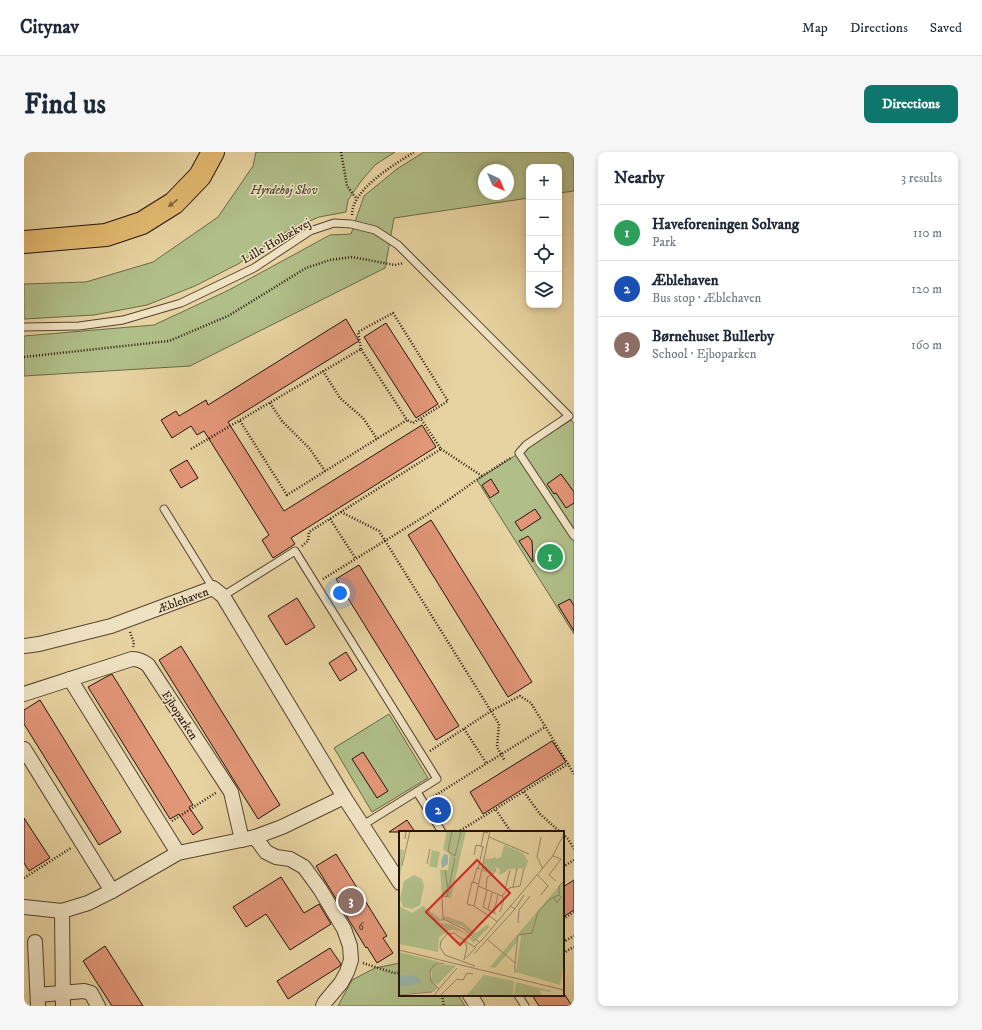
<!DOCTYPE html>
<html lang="en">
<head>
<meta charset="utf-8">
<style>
	body { margin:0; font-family:"IM FELL DW Pica",serif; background:#f6f6f7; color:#1f2937 }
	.controls { position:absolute; right:12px; top:12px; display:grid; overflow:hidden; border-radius:8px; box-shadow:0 2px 6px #0003 }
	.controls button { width:36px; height:36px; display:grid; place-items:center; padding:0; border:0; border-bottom:1px solid #e0e1e3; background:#fff; color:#1f2937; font:20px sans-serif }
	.compass { position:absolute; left:454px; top:12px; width:36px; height:36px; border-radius:50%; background:#fff; box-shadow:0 2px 6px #0003; rotate:136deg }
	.you { position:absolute; left:316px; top:441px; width:14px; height:14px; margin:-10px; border:3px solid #fff; border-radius:50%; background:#1a73e8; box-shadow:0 0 0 6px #1a73e833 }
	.badge { display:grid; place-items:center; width:26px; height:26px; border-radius:50%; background:#0f766e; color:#fff; font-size:13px; font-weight:700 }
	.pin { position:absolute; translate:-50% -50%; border:2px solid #fff; box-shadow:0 1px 4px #0006 }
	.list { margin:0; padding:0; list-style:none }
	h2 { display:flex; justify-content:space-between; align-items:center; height:52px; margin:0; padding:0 16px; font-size:17px }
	h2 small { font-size:13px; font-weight:400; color:#747a83 }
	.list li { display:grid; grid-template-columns:26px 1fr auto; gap:12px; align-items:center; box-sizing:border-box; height:56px; padding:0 16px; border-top:1px solid #e0e1e3 }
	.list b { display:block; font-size:15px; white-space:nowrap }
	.list p { margin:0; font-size:13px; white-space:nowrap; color:#747a83 }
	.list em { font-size:13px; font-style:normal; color:#747a83 }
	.icon { flex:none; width:22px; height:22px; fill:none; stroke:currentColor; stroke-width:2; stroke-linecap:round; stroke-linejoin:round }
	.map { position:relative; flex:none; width:550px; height:854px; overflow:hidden; border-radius:8px }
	header { display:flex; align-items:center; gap:24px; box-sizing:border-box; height:56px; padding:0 20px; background:#fff; border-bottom:1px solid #e0e1e3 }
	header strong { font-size:19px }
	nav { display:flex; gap:22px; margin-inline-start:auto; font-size:14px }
	.intro { display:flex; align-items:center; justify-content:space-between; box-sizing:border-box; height:96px; padding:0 24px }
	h1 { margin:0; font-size:28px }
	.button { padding:10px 18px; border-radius:8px; background:#0f766e; color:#fff; font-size:14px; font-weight:700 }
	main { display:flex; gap:24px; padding:0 24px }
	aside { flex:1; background:#fff; border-radius:8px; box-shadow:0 2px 6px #0003 }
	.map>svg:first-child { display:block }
	.green { fill:#b0be88; stroke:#6a684a; fill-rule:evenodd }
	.building { fill:#e29678; stroke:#23130c }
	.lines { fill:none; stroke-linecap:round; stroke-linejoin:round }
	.lane-casing { stroke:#544331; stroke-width:9 }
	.street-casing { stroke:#544331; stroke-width:16 }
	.highway-casing { stroke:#23130c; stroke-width:24 }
	.path { stroke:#23130c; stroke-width:2.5; stroke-dasharray:1 2; stroke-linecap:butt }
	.lane { stroke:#efe2c2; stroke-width:7 }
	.street { stroke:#efe2c2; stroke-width:14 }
	.highway { stroke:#e4ba70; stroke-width:22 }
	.oneway { fill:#84663e }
	.labels { text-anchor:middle; stroke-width:3; stroke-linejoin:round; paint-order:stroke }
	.number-label { font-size:10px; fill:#533427 }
	.park-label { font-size:12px; font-style:italic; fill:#4d4631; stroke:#efe2c2 }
	.street-label { font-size:12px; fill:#23130c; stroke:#efe2c2 }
	.inset-road { fill:none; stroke:#998665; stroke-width:1 }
	.view { fill:#d62828; fill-opacity:0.15; stroke:#d62828; stroke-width:2 }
	.inset-edge { fill:none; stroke:#23130c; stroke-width:2 }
</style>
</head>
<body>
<header>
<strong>Citynav</strong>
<nav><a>Map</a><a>Directions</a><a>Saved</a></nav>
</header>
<div class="intro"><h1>Find us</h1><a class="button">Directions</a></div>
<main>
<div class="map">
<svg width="550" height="854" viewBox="0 0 550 854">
	<rect width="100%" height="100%" fill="#e7d3a1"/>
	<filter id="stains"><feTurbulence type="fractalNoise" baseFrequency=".005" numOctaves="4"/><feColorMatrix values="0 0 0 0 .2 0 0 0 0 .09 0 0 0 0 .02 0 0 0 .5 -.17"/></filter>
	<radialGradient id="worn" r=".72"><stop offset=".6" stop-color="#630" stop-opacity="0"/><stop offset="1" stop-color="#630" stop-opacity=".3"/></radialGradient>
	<!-- green -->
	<g class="green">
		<polygon points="232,0 371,0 351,13 338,28 324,48 322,60 295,65 265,78 214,112 171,134 123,153 70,163 0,167 0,132 62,130 129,110 194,65 229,14"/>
		<path d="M400,0H550V39L535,41V15H505V46L370,66L361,116L166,214L0,224V184L130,173L205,138L306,83L327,82L340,44L373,17ZM460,18H484V42H460Z"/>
		<polygon points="547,268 550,271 550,482 453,328"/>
		<polygon points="365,562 404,626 348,660 310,596"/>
		<polygon points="376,811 376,843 434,843 441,854 314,854 328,828 351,816"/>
	</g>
	<!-- building -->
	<g class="building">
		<polygon points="322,167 335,189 204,270 260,359 398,273 412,295 267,386 271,392 249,406 238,388 245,383 180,279 173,283 167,274 148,286 137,268 152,259 155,264 182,248 184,253"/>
		<polygon points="362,171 414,252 392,266 340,185"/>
		<polygon points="163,308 174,326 157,336 146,318"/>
		<polygon points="537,322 550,340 550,351 542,356 532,341 530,342 523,332"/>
		<polygon points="467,327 475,340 466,346 458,333"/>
		<polygon points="511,357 517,366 497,379 491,370"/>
		<polygon points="407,368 508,530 484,545 384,383"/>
		<polygon points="504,384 508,389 509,410 495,389"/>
		<polygon points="335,413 435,574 412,588 312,427"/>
		<polygon points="273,446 291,475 262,493 244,464"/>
		<polygon points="546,447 550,454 550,479 534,453"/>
		<polygon points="157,494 256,653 234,667 135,508"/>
		<polygon points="322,500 333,518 316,529 305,511"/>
		<polygon points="88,522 169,653 165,655 179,676 169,683 155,662 146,667 64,535 82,525"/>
		<polygon points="16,548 97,680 75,693 0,572 0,558"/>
		<polygon points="528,589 542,610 459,662 446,640"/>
		<polygon points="339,600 364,639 353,646 328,607"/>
		<polygon points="0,666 26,706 5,719 0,711"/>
		<polygon points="383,668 391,680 365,680"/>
		<polygon points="312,702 363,784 359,786 369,801 353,811 343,795 342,796 292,714"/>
		<polygon points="257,725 280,761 295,752 307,772 266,798 242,762 222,775 209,755"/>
		<polygon points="550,728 550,758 539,765 539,735"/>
		<polygon points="81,794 119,854 88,854 59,809"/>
		<polygon points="306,796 317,812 316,814 264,847 253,829"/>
		<polygon points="508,843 541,843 548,854 515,854"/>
	</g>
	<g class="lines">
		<defs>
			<g id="lane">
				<polyline points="0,175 55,174 99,168 157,151 230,116 286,79 310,71 327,72 351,78 374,93 545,264 502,293 495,301 550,384"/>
				<polyline points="140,357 189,436"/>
				<polyline points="199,444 271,399 413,627 339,673"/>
				<polyline points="393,640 418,680"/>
				<polyline points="494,843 501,854"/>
			</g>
			<g id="street">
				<polyline points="0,494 15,492 87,474 189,436 199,444 320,645 376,731"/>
				<polyline points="46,527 154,701"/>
				<path d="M0,542L108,507C115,507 119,509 124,513L207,640L218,688"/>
				<polyline points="0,597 88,739"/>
				<polyline points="231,685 242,700 252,705 266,707 280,715 296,737 320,777 326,794 327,808 323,820 317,831 301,850 299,854"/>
				<polyline points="0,755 38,759"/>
				<polyline points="11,790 14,854"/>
				<polyline points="14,843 60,839 67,841 74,854"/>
				<polyline points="446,843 453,854"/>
				<polyline points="39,854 38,759 64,751 88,739 154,701 231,685 258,675 320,645"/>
			</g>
			<polyline id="highway" points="0,90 82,83 118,71 150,51 176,24 189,0"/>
		</defs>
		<!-- lane casing -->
		<use href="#lane" class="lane-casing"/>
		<!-- street casing -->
		<use href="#street" class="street-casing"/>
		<!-- highway casing -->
		<use href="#highway" class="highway-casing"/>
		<!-- path -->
		<g class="path">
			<polyline points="317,0 323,34 332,46"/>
			<path d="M328,63C328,37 370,13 390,0"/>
			<polyline points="337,197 334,180 369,161 424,249 389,271 383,268"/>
			<polyline points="0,205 145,189 204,164 282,116 306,108 328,105 371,113 380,111"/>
			<polyline points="299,219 316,246 339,266 353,287"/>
			<polyline points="246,251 258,269 286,297 301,319"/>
			<polyline points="167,297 337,197 383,268 263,343 216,269"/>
			<polyline points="417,297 458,324"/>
			<polyline points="317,360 355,379 475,572 473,595 481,609"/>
			<polyline points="306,367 332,407"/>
			<polyline points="278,394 284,389 285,380 417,297 397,267"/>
			<polyline points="299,427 406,361 458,324 488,305"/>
			<polyline points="106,480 110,491 109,495"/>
			<polyline points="440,577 463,612"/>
			<polyline points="406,599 467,559 496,544 507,551 550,622"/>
			<polyline points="500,640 516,662 536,680"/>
			<polyline points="407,646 521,575"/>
			<polyline points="472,658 487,680"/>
			<polyline points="148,669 193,640"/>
			<polyline points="434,680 544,612"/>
			<polyline points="539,682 544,687 550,697"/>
			<polyline points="539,715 550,708"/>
			<polyline points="0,726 47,696"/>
			<polyline points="539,767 550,760"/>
			<polyline points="539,786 541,789"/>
			<polyline points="539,790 550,784"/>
			<polyline points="539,801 550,795"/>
			<polyline points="339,811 370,821 376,821"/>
			<polyline points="418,843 420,854"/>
		</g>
		<!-- lane -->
		<use href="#lane" class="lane"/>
		<!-- street -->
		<use href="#street" class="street"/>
		<!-- highway -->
		<use href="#highway" class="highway"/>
	</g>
	<!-- one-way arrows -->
	<defs><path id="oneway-solid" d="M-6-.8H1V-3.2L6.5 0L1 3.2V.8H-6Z"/></defs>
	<use class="oneway" href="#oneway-solid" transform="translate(149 51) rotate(142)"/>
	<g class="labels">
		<!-- number labels -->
		<g class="number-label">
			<text x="337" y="778">6</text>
		</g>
		<!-- park labels -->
		<g class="park-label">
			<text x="260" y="42">Hyrdehøj Skov</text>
		</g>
		<!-- street labels -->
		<g class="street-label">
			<text transform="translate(252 89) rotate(-30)" y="4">Lille Holbækvej</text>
			<text transform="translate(159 448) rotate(-20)" y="4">Æblehaven</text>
			<text transform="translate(156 563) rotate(57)" y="4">Ejboparken</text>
		</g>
	</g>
	<!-- overview -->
	<g transform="translate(375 679)">
		<rect width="165" height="165" fill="#e7d3a1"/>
		<path d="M48,0H67L52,67L43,65L41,39H49L51,24L44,18ZM105,14L124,22L129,30L127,37L110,38L103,43H100L101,38L97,36L93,43L83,40L86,28L95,27V24L97,28L102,26ZM0,18L5,19L0,52ZM33,19L41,21L38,37L30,35ZM15,44L23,48L25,55L21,74L13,78L4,76L1,68L5,50ZM165,49V132L161,154L117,141L122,105L119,103L118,111L96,137L91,136ZM0,75L13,82L24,75L42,88L46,85L63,91L77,102L88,94L91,95L78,108L63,95L46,89L39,91L2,84L54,94L77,109L75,112L65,102L53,98L40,106L39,121L0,113ZM0,121L41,131L30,143L38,157L35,161L0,163ZM44,133L57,135L38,154L33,149V137ZM85,144L115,150L114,165H67ZM117,151L152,160V161L140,159L144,165H115Z" fill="#b0be88"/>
		<path d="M45,23L49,24V33L43,37L42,30ZM8,144L17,145L23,152L0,156V146Z" fill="#98b6ad"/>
		<path class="inset-road" d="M53,0L49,20L56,25L62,0M91,0L75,75L99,91M90,6L130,23M142,6L138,26L144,38M6,8L7,0H11M82,15L85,1L89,2M75,24L77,14L85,16M154,25L162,28L150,44L157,50M56,27L48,66L43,65L44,88L65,98L80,111M28,33L31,18M3,35L11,0M79,38L84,16M46,39L49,58M139,44L149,55L142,64M74,51L78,37L81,38M79,55L103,65L110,57L121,55L125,37M114,56L118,37M87,58L88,46L94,43L97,38M88,59L84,76L97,83M110,61L106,58L111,39M154,66L158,72L162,66L160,64M75,75L68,73L73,51L80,53M116,78L125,64M89,79L93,62M101,81L105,68L103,65M95,82L99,63M119,92L120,79L131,65M88,108L116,132V142M83,109L153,26L165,3M0,119L165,159M75,123L116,78L111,75M67,127L77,116M65,129L68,116L65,109M116,132L119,104L133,102L139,81L151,68L160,64V55L165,50M76,135L46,124L41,116L42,110L48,103L55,102L75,116L83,109M39,159L58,137M0,164L33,161M35,165L40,158L32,150L31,140L35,134L45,132M41,165L58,148L64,149L68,142L74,143"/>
		<path class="view" d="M78,29L111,62L61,114L27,81Z"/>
		<rect width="165" height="165" class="inset-edge"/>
	</g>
	<rect width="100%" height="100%" filter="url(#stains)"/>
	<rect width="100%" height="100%" fill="url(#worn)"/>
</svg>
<div class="controls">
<button>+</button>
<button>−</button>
<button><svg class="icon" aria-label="locate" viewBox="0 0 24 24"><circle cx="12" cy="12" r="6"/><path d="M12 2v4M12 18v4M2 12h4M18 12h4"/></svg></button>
<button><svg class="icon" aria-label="layers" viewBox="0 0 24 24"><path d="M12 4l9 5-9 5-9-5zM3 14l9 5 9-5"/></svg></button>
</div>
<svg class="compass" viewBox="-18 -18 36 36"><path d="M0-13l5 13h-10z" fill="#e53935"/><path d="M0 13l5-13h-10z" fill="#747a83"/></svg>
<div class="you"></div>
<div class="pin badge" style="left:526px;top:405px;background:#2e9e5b">1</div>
<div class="pin badge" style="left:414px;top:658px;background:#1a4fb4">2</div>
<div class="pin badge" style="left:327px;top:749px;background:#8d6e63">3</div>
</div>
<aside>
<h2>Nearby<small>3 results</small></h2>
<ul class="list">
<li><span class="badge" style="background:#2e9e5b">1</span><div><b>Haveforeningen Solvang</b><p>Park</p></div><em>110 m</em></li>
<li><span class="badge" style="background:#1a4fb4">2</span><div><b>Æblehaven</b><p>Bus stop · Æblehaven</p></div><em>120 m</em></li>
<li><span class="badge" style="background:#8d6e63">3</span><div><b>Børnehuset Bullerby</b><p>School · Ejboparken</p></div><em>160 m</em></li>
</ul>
</aside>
</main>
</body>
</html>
